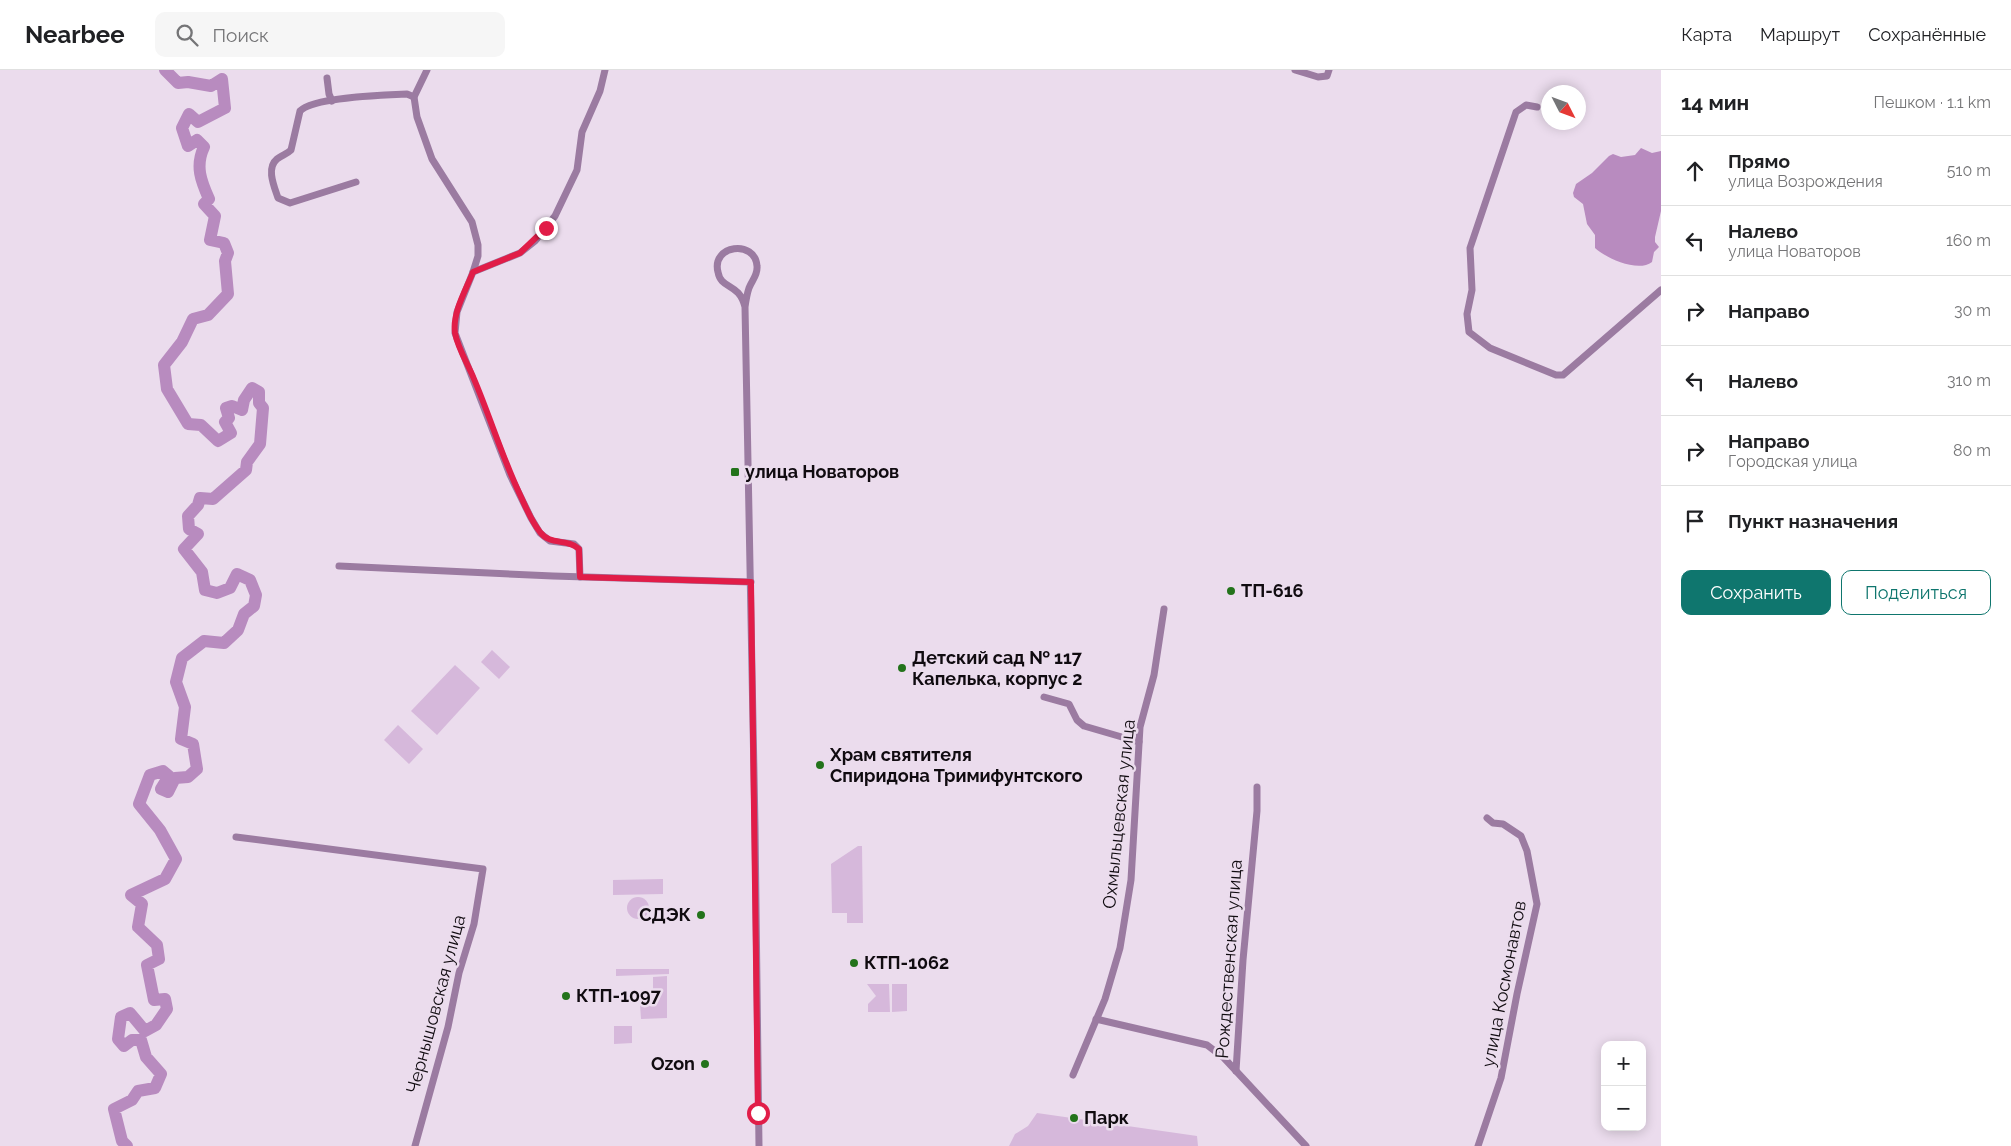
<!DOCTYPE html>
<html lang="ru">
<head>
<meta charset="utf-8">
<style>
	body { margin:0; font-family:Raleway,sans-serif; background:#f6f6f6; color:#202124 }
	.controls { position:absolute; right:15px; bottom:15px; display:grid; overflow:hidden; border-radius:10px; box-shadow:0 2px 12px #0003 }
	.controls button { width:45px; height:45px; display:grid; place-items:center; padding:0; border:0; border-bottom:1px solid #e0e0e0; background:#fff; color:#202124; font:25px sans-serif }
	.compass { position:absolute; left:1541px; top:15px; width:45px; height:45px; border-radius:50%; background:#fff; box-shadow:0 2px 12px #0003; rotate:132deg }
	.stop { position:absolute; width:15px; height:15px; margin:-11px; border:4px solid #e11d48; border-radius:50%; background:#fff }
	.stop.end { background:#e11d48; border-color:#fff; box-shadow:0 1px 5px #0008 }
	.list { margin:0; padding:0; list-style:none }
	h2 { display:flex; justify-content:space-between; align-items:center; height:65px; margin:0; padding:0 20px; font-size:21px }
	h2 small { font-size:16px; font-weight:400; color:#757577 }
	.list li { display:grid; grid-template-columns:32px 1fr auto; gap:15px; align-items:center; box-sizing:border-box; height:70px; padding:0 20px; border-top:1px solid #e0e0e0 }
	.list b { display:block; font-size:19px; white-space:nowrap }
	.list p { margin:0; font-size:16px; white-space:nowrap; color:#757577 }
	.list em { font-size:16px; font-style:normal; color:#757577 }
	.actions { display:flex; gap:10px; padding:15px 20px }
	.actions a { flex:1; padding:11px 0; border:1px solid #0f766e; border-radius:10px; text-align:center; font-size:18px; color:#0f766e }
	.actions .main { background:#0f766e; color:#fff }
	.icon { flex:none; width:28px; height:28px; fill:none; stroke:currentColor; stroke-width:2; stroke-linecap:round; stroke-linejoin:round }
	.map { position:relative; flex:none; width:1661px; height:1076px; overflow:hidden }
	header { display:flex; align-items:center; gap:30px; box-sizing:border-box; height:70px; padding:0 25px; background:#fff; border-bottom:1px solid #e0e0e0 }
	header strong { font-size:24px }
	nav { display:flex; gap:28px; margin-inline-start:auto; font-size:18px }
	.search { width:350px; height:45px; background:#f6f6f6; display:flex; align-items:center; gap:12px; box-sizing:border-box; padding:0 18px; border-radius:10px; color:#757577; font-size:19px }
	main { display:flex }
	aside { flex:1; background:#fff }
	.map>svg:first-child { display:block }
	.green { fill:#d6b8db }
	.water { fill:#b88bbf }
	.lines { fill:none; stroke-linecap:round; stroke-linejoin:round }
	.river { stroke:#b88bbf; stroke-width:12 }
	.minor { stroke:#9b7ba1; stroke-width:7 }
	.route { stroke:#e11d48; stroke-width:6 }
	.poi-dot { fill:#23731b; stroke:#ebdced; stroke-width:2 }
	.labels { text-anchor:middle; stroke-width:5; stroke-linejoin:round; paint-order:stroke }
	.poi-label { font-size:18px; font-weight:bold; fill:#100b10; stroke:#ebdced; text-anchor:start }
	.street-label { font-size:18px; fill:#100b10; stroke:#ebdced }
</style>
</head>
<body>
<header>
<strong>Nearbee</strong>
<div class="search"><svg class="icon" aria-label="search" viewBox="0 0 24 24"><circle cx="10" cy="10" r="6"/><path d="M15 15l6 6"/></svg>Поиск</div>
<nav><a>Карта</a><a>Маршрут</a><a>Сохранённые</a></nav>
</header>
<main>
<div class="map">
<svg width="1661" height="1076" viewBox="0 0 1661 1076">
	<rect width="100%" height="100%" fill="#ebdced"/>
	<!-- green -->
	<g class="green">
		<polygon points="492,580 510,597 499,609 481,592"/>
		<polygon points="455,595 480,618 437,665 411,641"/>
		<polygon points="398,655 423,679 409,694 384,670"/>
		<polygon points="858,776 862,776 863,853 847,853 847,843 832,843 831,794"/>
		<polygon points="663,809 663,824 613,825 613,810"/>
		<circle cx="638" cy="838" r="11"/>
		<polygon points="616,899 669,899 669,904 616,906"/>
		<polygon points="667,906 667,948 641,949 640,934 653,934 653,907"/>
		<polygon points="867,914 889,914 890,942 868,942 868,934 876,926"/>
		<polygon points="892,914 907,914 907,941 892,942"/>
		<polygon points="614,956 632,956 632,973 614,974"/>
		<polygon points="1037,1043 1197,1066 1198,1076 1009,1076 1015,1064 1028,1056"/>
	</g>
	<!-- water -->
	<path class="water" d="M1641,78L1652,83L1661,81V141L1655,167V172L1659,177L1654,182L1652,192C1638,203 1606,188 1595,178V165L1587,154L1583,134L1574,127L1573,123L1576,114L1592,103L1609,86L1613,84L1621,87L1635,85Z"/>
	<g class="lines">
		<!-- river -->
		<path class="river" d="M127,1076L122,1071L114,1039L132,1030L138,1021L155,1018L161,1004L146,987L141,970H132L124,976L118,969L121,947L130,943L145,961L156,955L167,939L165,929L154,930L147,895L159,889L157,875L138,857L142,834L131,825L165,809L176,789L160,760L139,734L150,705L163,701L169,706L161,719L168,722L175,708L188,707L197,699L193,674L181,669L185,637L176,612L182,588L204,571L224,573L238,560L244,544L254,536L256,525L250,510L237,504L230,518L217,523L205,520L202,502L184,479L198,464L189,459L188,446L198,435L200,428L213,429L246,400L247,392L260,374L263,338L259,333V322L252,318L244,330L242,340L232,336L226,338L229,348L225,352L231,363L218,371L201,355L188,354L167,319L164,295L182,272L193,249L208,245L228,224L225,191L228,183L224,173L210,170L215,146L204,134L209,129C201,111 195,96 204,77L197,70L188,76L182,58L189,44L198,52L225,38L222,9L211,16L188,12L178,13L165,0"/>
		<!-- minor -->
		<g class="minor">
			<polyline points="427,0 414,27 417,47 432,89 472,152 478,175 478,186 473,202 457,242 455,263 510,405 531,448 540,463 550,471 574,474 579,479 580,507"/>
			<polyline points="1295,0 1318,7 1327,6 1329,0"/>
			<polyline points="327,8 329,24 332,31"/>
			<polyline points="1537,37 1526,35 1516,42 1470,178 1472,220 1467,244 1469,262 1490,278 1556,305 1563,305 1661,220"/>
			<path d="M356,112L290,133L278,128C274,116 266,98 277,89C282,85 287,84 291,80L300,41C313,27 385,25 407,24L414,27"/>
			<polyline points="473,202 520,183 535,171 555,146 577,100 582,62 600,21 605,0"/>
			<path d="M745,237C739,212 721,220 718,202C711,175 755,169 757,196C758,205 752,210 749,218C747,224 746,230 745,237L755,756L759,1076"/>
			<polyline points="339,496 553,506 751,512"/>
			<polyline points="1044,627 1069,634 1077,650 1084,656 1139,672"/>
			<polyline points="236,767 483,799 474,854 459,903 448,957 415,1076"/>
			<polyline points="1096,949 1207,975 1224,988 1306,1076"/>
			<polyline points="1236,1001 1243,890 1257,741 1257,717"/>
			<polyline points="1073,1005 1105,929 1120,878 1131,810 1140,657 1154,605 1164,539"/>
			<polyline points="1478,1076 1501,1008 1517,924 1537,834 1527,781 1521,766 1503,754 1493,753 1487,748"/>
		</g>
	</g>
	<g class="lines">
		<!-- route -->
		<path class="route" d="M546,158L520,183L473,202C466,220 452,243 455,263C458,279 468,294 474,309C491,349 503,390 522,429C527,440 532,452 540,462C550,476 567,468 579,479L580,507L751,512L758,1043"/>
	</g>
	<!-- markers -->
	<g class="poi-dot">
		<rect x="730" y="397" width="10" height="10" rx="2.5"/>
		<circle cx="1231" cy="521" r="5"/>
		<circle cx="902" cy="598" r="5"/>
		<circle cx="820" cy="695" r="5"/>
		<circle cx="701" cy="845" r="5"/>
		<circle cx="854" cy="893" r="5"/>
		<circle cx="566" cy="926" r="5"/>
		<circle cx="705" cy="994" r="5"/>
		<circle cx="1074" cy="1048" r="5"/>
	</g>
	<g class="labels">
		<!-- poi labels -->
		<g class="poi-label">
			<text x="745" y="408">улица Новаторов</text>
			<text x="1241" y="527">ТП-616</text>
			<text x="912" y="594">Детский сад № 117<tspan x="912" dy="21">Капелька, корпус 2</tspan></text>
			<text x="830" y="691">Храм святителя<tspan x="830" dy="21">Спиридона Тримифунтского</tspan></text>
			<text x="691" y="851" text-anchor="end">СДЭК</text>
			<text x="864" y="899">КТП-1062</text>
			<text x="576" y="932">КТП-1097</text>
			<text x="695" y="1000" text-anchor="end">Ozon</text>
			<text x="1084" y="1054">Парк</text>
		</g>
		<!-- street labels -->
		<g class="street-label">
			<text transform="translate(1119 744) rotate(-84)" y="6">Охмыльцевская улица</text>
			<text transform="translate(1229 889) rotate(-86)" y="6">Рождественская улица</text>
			<text transform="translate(1504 914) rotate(-79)" y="6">улица Космонавтов</text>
			<text transform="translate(436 934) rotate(-75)" y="6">Чернышовская улица</text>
		</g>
	</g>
</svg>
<div class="controls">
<button>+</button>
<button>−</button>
</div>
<svg class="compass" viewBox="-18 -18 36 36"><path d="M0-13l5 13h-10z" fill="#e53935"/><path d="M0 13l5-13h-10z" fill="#757577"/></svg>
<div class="stop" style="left:758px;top:1043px"></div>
<div class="stop end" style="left:546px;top:158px"></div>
</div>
<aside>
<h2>14 мин<small>Пешком · 1.1 km</small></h2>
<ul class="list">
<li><svg class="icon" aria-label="ahead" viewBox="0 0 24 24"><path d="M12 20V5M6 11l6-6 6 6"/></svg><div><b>Прямо</b><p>улица Возрождения</p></div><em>510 m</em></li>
<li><svg class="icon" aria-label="left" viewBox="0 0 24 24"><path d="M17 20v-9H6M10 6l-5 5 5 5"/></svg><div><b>Налево</b><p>улица Новаторов</p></div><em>160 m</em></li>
<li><svg class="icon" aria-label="right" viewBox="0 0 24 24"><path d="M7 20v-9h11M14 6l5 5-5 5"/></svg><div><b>Направо</b></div><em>30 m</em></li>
<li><svg class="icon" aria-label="left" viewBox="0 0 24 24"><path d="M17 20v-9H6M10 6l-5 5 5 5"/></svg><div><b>Налево</b></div><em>310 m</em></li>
<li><svg class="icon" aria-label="right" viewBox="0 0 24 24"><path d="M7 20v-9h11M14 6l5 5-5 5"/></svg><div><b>Направо</b><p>Городская улица</p></div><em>80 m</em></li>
<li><svg class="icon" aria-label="arrive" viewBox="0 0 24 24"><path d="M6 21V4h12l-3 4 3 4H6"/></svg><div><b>Пункт назначения</b></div></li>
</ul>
<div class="actions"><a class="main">Сохранить</a><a>Поделиться</a></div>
</aside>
</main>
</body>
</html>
